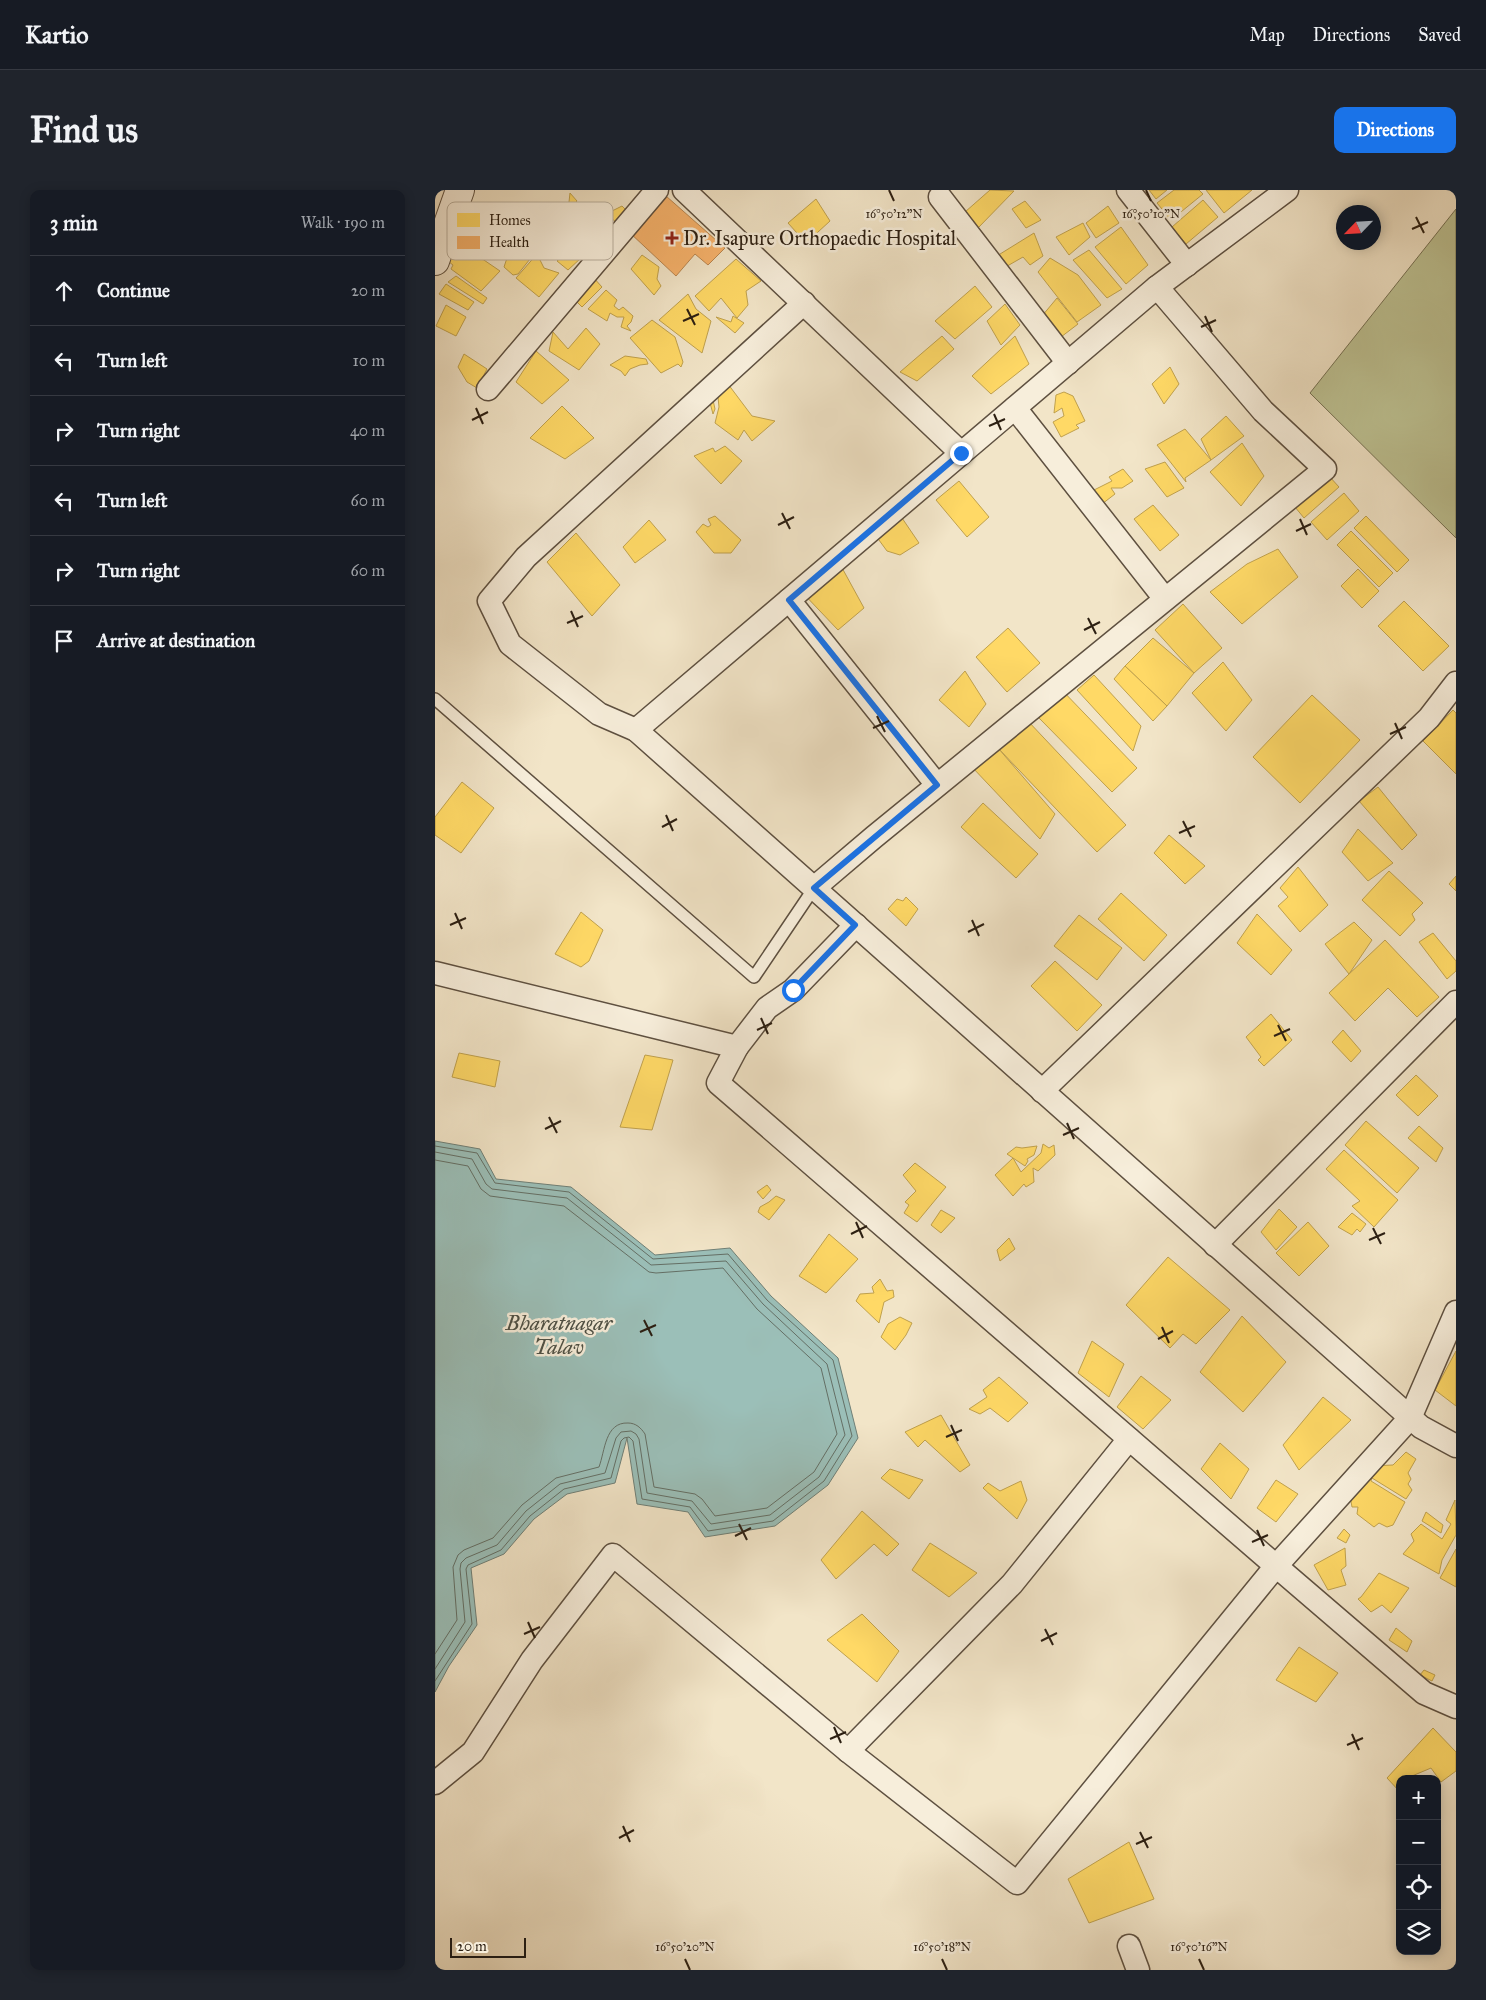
<!DOCTYPE html>
<html lang="en">
<head>
<meta charset="utf-8">
<style>
	body { margin:0; font-family:"IM FELL Great Primer",serif; background:#20242c; color:#f1f3f6 }
	.controls { position:absolute; right:15px; bottom:15px; display:grid; overflow:hidden; border-radius:10px; box-shadow:0 2px 12px #0003 }
	.controls button { width:45px; height:45px; display:grid; place-items:center; padding:0; border:0; border-bottom:1px solid #363941; background:#171b24; color:#f1f3f6; font:25px sans-serif }
	.compass { position:absolute; left:901px; top:15px; width:45px; height:45px; border-radius:50%; background:#171b24; box-shadow:0 2px 12px #0003; rotate:245deg }
	.scale { position:absolute; left:15px; bottom:12px; width:76px; box-sizing:border-box; padding-left:5px; border:2px solid #2c1f12; border-top:0; font-size:14px; line-height:18px; white-space:nowrap; color:#2c1f12; -webkit-text-stroke:4px #f7eedb; paint-order:stroke }
	.stop { position:absolute; width:15px; height:15px; margin:-11px; border:4px solid #1a73e8; border-radius:50%; background:#fff }
	.stop.end { background:#1a73e8; border-color:#fff; box-shadow:0 1px 5px #0008 }
	.list { margin:0; padding:0; list-style:none }
	h2 { display:flex; justify-content:space-between; align-items:center; height:65px; margin:0; padding:0 20px; font-size:21px }
	h2 small { font-size:16px; font-weight:400; color:#9ea1a6 }
	.list li { display:grid; grid-template-columns:32px 1fr auto; gap:15px; align-items:center; box-sizing:border-box; height:70px; padding:0 20px; border-top:1px solid #363941 }
	.list b { display:block; font-size:19px; white-space:nowrap }
	.list em { font-size:16px; font-style:normal; color:#9ea1a6 }
	.icon { flex:none; width:28px; height:28px; fill:none; stroke:currentColor; stroke-width:2; stroke-linecap:round; stroke-linejoin:round }
	.map { position:relative; flex:none; width:1021px; height:1780px; overflow:hidden; border-radius:10px }
	header { display:flex; align-items:center; gap:30px; box-sizing:border-box; height:70px; padding:0 25px; background:#171b24; border-bottom:1px solid #363941 }
	header strong { font-size:24px }
	nav { display:flex; gap:28px; margin-inline-start:auto; font-size:18px }
	.intro { display:flex; align-items:center; justify-content:space-between; box-sizing:border-box; height:120px; padding:0 30px }
	h1 { margin:0; font-size:35px }
	.button { padding:12px 22px; border-radius:10px; background:#1a73e8; color:#fff; font-size:18px; font-weight:700 }
	main { display:flex; gap:30px; padding:0 30px }
	aside { flex:1; background:#171b24; border-radius:10px; box-shadow:0 2px 12px #0003 }
	.map>svg:first-child { display:block }
	.green { fill:#bec394; stroke:#757153 }
	.water { fill:#9bbfb8; stroke:#6f7f76 }
	.homes { fill:#ffd966; stroke:#c0a14d }
	.health { fill:#f6b26b; stroke:#b98650 }
	.lines { fill:none; stroke-linecap:round; stroke-linejoin:round }
	.shore { stroke:#646f65; stroke-width:1 }
	.service-casing { stroke:#5e5040; stroke-width:14 }
	.minor-casing { stroke:#5e5040; stroke-width:25 }
	.tertiary-casing { stroke:#5e5040; stroke-width:30 }
	.service { stroke:#f7eedb; stroke-width:11 }
	.minor { stroke:#f7eedb; stroke-width:22 }
	.tertiary { stroke:#f7eedb; stroke-width:28 }
	.route { stroke:#1a73e8; stroke-width:6 }
	.ticks { fill:none; stroke:#2c1f12; stroke-width:2 }
	.poi-dot { fill:#8f2418; stroke:#f7eedb; stroke-width:2 }
	.labels { text-anchor:middle; stroke-width:5; stroke-linejoin:round; paint-order:stroke }
	.poi-label { font-size:20px; fill:#2c1f12; stroke:#f7eedb; text-anchor:start }
	.water-label { font-size:21px; font-style:italic; fill:#4d4f44; stroke:#f7eedb }
	.key { fill:#f7eedb; stroke:#bab09f; stroke-width:1 }
	.key-label { font-size:14px; fill:#2c1f12 }
	.ticks-label { font-size:12px; text-anchor:middle; fill:#2c1f12; stroke:#f7eedb; stroke-width:5; stroke-linejoin:round; paint-order:stroke }
</style>
</head>
<body>
<header>
<strong>Kartio</strong>
<nav><a>Map</a><a>Directions</a><a>Saved</a></nav>
</header>
<div class="intro"><h1>Find us</h1><a class="button">Directions</a></div>
<main>
<aside>
<h2>3 min<small>Walk · 190 m</small></h2>
<ul class="list">
<li><svg class="icon" aria-label="ahead" viewBox="0 0 24 24"><path d="M12 20V5M6 11l6-6 6 6"/></svg><div><b>Continue</b></div><em>20 m</em></li>
<li><svg class="icon" aria-label="left" viewBox="0 0 24 24"><path d="M17 20v-9H6M10 6l-5 5 5 5"/></svg><div><b>Turn left</b></div><em>10 m</em></li>
<li><svg class="icon" aria-label="right" viewBox="0 0 24 24"><path d="M7 20v-9h11M14 6l5 5-5 5"/></svg><div><b>Turn right</b></div><em>40 m</em></li>
<li><svg class="icon" aria-label="left" viewBox="0 0 24 24"><path d="M17 20v-9H6M10 6l-5 5 5 5"/></svg><div><b>Turn left</b></div><em>60 m</em></li>
<li><svg class="icon" aria-label="right" viewBox="0 0 24 24"><path d="M7 20v-9h11M14 6l5 5-5 5"/></svg><div><b>Turn right</b></div><em>60 m</em></li>
<li><svg class="icon" aria-label="arrive" viewBox="0 0 24 24"><path d="M6 21V4h12l-3 4 3 4H6"/></svg><div><b>Arrive at destination</b></div></li>
</ul>
</aside>
<div class="map">
<svg width="1021" height="1780" viewBox="0 0 1021 1780">
	<rect width="100%" height="100%" fill="#f2e5c8"/>
	<filter id="stains"><feTurbulence type="fractalNoise" baseFrequency=".004" numOctaves="4"/><feColorMatrix values="0 0 0 0 .2 0 0 0 0 .09 0 0 0 0 .02 0 0 0 .5 -.17"/></filter>
	<radialGradient id="worn" r=".72"><stop offset=".6" stop-color="#630" stop-opacity="0"/><stop offset="1" stop-color="#630" stop-opacity=".3"/></radialGradient>
	<!-- green -->
	<polygon class="green" points="1021,19 1021,348 875,203"/>
	<!-- water -->
	<polygon class="water" points="0,951 45,959 61,989 136,997 220,1065 295,1058 336,1106 403,1168 423,1248 393,1295 340,1336 270,1347 253,1322 202,1314 192,1248 180,1293 132,1304 99,1329 69,1364 36,1378 42,1435 14,1476 0,1502"/>
	<!-- homes -->
	<g class="homes">
		<polygon points="555,0 579,1 543,38 530,22"/>
		<polygon points="714,0 732,0 721,9"/>
		<polygon points="739,0 764,0 768,4 736,30 722,13"/>
		<polygon points="771,0 817,0 789,23"/>
		<polygon points="135,3 142,11 133,21"/>
		<polygon points="381,9 395,31 371,53 353,33"/>
		<polygon points="768,10 783,27 751,54 737,37"/>
		<polygon points="590,11 606,30 591,38 577,19"/>
		<polygon points="187,16 196,25 181,32 171,24"/>
		<polygon points="673,16 684,33 661,48 651,33"/>
		<polygon points="648,33 655,47 634,65 621,47"/>
		<polygon points="686,37 713,75 691,94 660,57"/>
		<polygon points="599,43 608,66 595,75 588,67 567,79 557,69"/>
		<polygon points="79,50 84,50 86,54 99,64 83,84 78,85 69,77 72,68 79,61 76,55"/>
		<polygon points="24,53 65,81 46,101 16,79 18,75 6,66 22,63 19,59"/>
		<polygon points="135,59 146,68 133,80 122,71"/>
		<polygon points="654,60 687,99 672,108 638,70"/>
		<polygon points="102,64 109,78 124,83 104,107 81,88"/>
		<polygon points="207,65 224,77 222,89 226,96 219,105 196,79"/>
		<polygon points="615,68 643,85 666,115 642,132 603,82"/>
		<polygon points="301,69 326,91 311,101 313,115 302,128 286,108 274,121 260,106"/>
		<polygon points="21,86 52,108 48,114 13,92"/>
		<polygon points="157,86 167,97 147,117 140,110"/>
		<polygon points="11,94 39,112 33,120 4,104"/>
		<polygon points="540,96 557,117 520,149 500,131"/>
		<polygon points="171,100 182,110 179,116 184,120 188,117 198,126 196,132 192,136 196,141 186,137 189,127 182,127 175,123 172,131 153,119"/>
		<polygon points="253,104 261,119 276,131 267,163 224,130"/>
		<polygon points="622,108 643,134 626,147 607,126"/>
		<polygon points="570,114 585,135 566,155 552,131"/>
		<polygon points="11,115 31,127 21,146 1,136"/>
		<polygon points="298,126 309,133 300,143 281,127 296,132"/>
		<polygon points="217,130 240,147 248,172 246,177 243,174 226,183 195,148"/>
		<polygon points="151,138 165,154 144,180 114,161 118,142 133,159"/>
		<polygon points="507,146 519,159 482,191 465,182"/>
		<polygon points="580,146 594,174 556,204 537,186"/>
		<polygon points="101,161 134,190 107,214 81,192"/>
		<polygon points="29,164 52,179 42,198 32,192 23,177"/>
		<polygon points="190,166 211,169 213,174 205,175 195,179 190,186 186,181 175,175"/>
		<polygon points="735,177 744,194 729,214 717,194"/>
		<polygon points="293,194 317,226 340,231 317,251 309,240 303,250 280,233 284,217 283,207 278,210 280,219 278,224 274,209"/>
		<polygon points="629,202 638,206 650,231 641,235 644,238 626,247 618,232 629,226 627,218 619,223 621,205"/>
		<polygon points="127,216 159,248 130,269 95,248"/>
		<polygon points="791,226 809,246 776,270 766,249"/>
		<polygon points="750,239 776,270 750,288 751,292 722,255"/>
		<polygon points="807,253 829,286 806,316 775,282"/>
		<polygon points="290,256 307,271 286,294 259,266 278,258 280,262"/>
		<polygon points="730,272 749,298 732,307 710,279"/>
		<polygon points="688,279 698,291 687,298 676,298 680,304 667,314 659,300 677,291 674,287"/>
		<polygon points="894,286 904,297 869,328 860,317"/>
		<polygon points="524,291 554,327 532,347 501,310"/>
		<polygon points="909,303 924,321 892,350 876,332"/>
		<polygon points="718,315 744,345 725,361 699,329"/>
		<polygon points="280,326 306,350 296,363 279,363 261,342 268,334 273,337 276,335 273,329"/>
		<polygon points="931,326 974,370 962,382 919,338"/>
		<polygon points="467,328 484,353 465,365 452,361 441,346"/>
		<polygon points="214,330 231,350 200,373 188,357"/>
		<polygon points="916,341 958,383 944,397 902,355"/>
		<polygon points="141,343 185,395 157,426 112,372"/>
		<polygon points="843,359 863,387 807,434 775,402 812,374"/>
		<polygon points="406,376 429,418 403,440 365,400"/>
		<polygon points="923,379 944,401 927,418 906,396"/>
		<polygon points="969,411 1014,456 988,481 943,436"/>
		<polygon points="748,414 787,458 759,483 720,440"/>
		<polygon points="573,438 605,473 572,502 541,467"/>
		<polygon points="718,448 759,483 732,516 690,476"/>
		<polygon points="788,472 817,510 791,541 757,503"/>
		<polygon points="690,476 732,516 718,531 679,489"/>
		<polygon points="530,481 551,514 534,537 504,510"/>
		<polygon points="659,485 706,536 698,561 642,500"/>
		<polygon points="623,496 702,578 677,602 604,528"/>
		<polygon points="877,505 925,550 865,613 818,567"/>
		<polygon points="1018,520 1021,523 1021,584 988,551"/>
		<polygon points="592,530 691,635 662,662 563,558"/>
		<polygon points="563,558 620,624 605,649 537,577"/>
		<polygon points="27,592 59,618 26,663 0,645 0,627"/>
		<polygon points="943,597 982,645 967,660 924,611"/>
		<polygon points="548,613 603,664 581,688 526,637"/>
		<polygon points="923,639 958,673 933,691 907,662"/>
		<polygon points="734,645 770,676 750,694 719,663"/>
		<polygon points="863,677 893,715 865,742 843,716 853,707 845,698"/>
		<polygon points="954,681 988,713 977,724 980,730 965,746 927,710"/>
		<polygon points="1021,686 1021,701 1014,694"/>
		<polygon points="686,703 732,745 709,771 663,729"/>
		<polygon points="471,707 483,719 471,736 453,719 462,709 468,711"/>
		<polygon points="146,722 168,740 154,771 146,777 120,764"/>
		<polygon points="822,724 857,760 836,785 802,753"/>
		<polygon points="644,725 687,758 662,790 619,756"/>
		<polygon points="919,732 937,750 914,784 890,754"/>
		<polygon points="998,743 1021,771 1021,781 1012,789 984,752"/>
		<polygon points="950,750 1004,807 982,827 953,798 920,831 894,803"/>
		<polygon points="620,771 667,815 642,841 596,796"/>
		<polygon points="836,824 857,850 829,876 823,870 826,867 811,847"/>
		<polygon points="908,840 926,861 916,872 897,852"/>
		<polygon points="24,863 65,871 60,897 17,887"/>
		<polygon points="210,865 238,870 217,940 185,937"/>
		<polygon points="981,885 1003,906 983,926 961,905"/>
		<polygon points="931,931 984,978 962,1003 910,955"/>
		<polygon points="984,936 1008,958 1001,972 973,948"/>
		<polygon points="608,954 614,958 619,955 620,965 603,981 598,978 599,992 591,997 589,994 578,1006 560,985 578,968 586,982 606,963"/>
		<polygon points="602,956 599,965 592,969 593,971 590,976 572,964 581,957 587,958"/>
		<polygon points="909,960 963,1010 939,1037 917,1016 925,1011 891,979"/>
		<polygon points="480,973 511,997 482,1032 469,1023 474,1015 470,1012 481,1001 468,985"/>
		<polygon points="332,995 336,1000 328,1009 322,1002"/>
		<polygon points="341,1006 350,1010 334,1030 323,1022 325,1017 334,1012"/>
		<polygon points="844,1019 862,1037 841,1060 826,1042"/>
		<polygon points="506,1020 520,1028 506,1043 496,1035"/>
		<polygon points="917,1023 931,1034 925,1042 922,1039 917,1045 903,1037"/>
		<polygon points="873,1032 894,1056 864,1086 841,1063"/>
		<polygon points="394,1044 423,1069 391,1103 364,1086"/>
		<polygon points="574,1048 580,1059 565,1071 562,1060"/>
		<polygon points="733,1067 795,1120 761,1154 748,1144 735,1158 691,1115"/>
		<polygon points="445,1089 452,1101 458,1100 459,1107 449,1112 444,1133 421,1111 425,1104 439,1103 437,1097"/>
		<polygon points="807,1126 851,1172 808,1222 765,1182"/>
		<polygon points="465,1127 477,1133 471,1145 460,1160 446,1147 453,1134"/>
		<polygon points="657,1151 689,1174 674,1207 643,1183"/>
		<polygon points="1021,1161 1021,1216 1000,1200"/>
		<polygon points="706,1186 736,1210 708,1239 682,1217"/>
		<polygon points="564,1187 593,1213 573,1232 555,1218 545,1224 534,1219 552,1207 548,1200"/>
		<polygon points="888,1207 916,1230 864,1280 848,1255"/>
		<polygon points="506,1225 535,1275 525,1282 490,1250 483,1257 470,1242"/>
		<polygon points="785,1253 814,1279 796,1309 766,1279"/>
		<polygon points="971,1262 981,1269 973,1283 976,1289 973,1294 977,1300 971,1309 937,1288 936,1291 970,1312 958,1335 952,1337 944,1333 939,1337 922,1324 923,1317 917,1317 915,1306 934,1276 958,1275"/>
		<polygon points="455,1279 488,1290 474,1309 446,1288"/>
		<polygon points="841,1290 863,1304 841,1332 822,1318"/>
		<polygon points="586,1291 592,1310 582,1329 548,1298 553,1293 565,1301"/>
		<polygon points="1020,1310 1021,1345 1007,1370 1004,1384 968,1364 979,1351 976,1344 986,1334 1007,1349 1016,1334 1011,1330"/>
		<polygon points="427,1321 464,1354 452,1366 439,1354 401,1389 386,1370"/>
		<polygon points="991,1322 1008,1335 1006,1343 987,1331"/>
		<polygon points="909,1339 915,1345 911,1353 902,1348"/>
		<polygon points="495,1353 542,1383 514,1407 477,1380"/>
		<polygon points="910,1358 911,1376 906,1380 911,1395 893,1400 879,1375"/>
		<polygon points="1021,1359 1021,1397 1005,1388"/>
		<polygon points="944,1383 974,1398 956,1423 947,1415 936,1422 923,1409 926,1407"/>
		<polygon points="427,1424 464,1461 442,1492 392,1450"/>
		<polygon points="961,1438 977,1451 972,1462 954,1450"/>
		<polygon points="864,1457 903,1483 881,1512 841,1490"/>
		<polygon points="989,1480 1000,1485 997,1491 985,1485"/>
		<polygon points="998,1538 1021,1562 1021,1581 1006,1592 996,1578 977,1586 976,1589 965,1589 965,1602 952,1588"/>
		<polygon points="694,1652 719,1709 654,1733 633,1689"/>
	</g>
	<!-- health -->
	<polygon class="health" points="231,6 290,58 273,75 260,64 241,86 194,42"/>
	<g class="lines">
		<!-- shore -->
		<g class="shore">
			<polyline points="0,956 42,963 60,993 134,1002 218,1069 293,1064 332,1110 398,1170 417,1246 389,1291 338,1331 273,1341 255,1317 207,1309 198,1251 194,1247 189,1248 186,1251 176,1288 129,1299 95,1326 66,1360 33,1375 31,1379 37,1434 0,1491"/>
			<polyline points="0,962 37,969 51,994 57,999 132,1008 216,1075 291,1071 328,1114 392,1174 410,1245 384,1287 335,1325 276,1334 257,1311 212,1303 204,1249 201,1244 196,1241 186,1242 181,1248 170,1283 125,1294 91,1321 62,1355 31,1368 26,1373 25,1379 30,1432 0,1479"/>
			<path d="M0,970L33,976L46,999L55,1006L129,1016L214,1082L221,1083L288,1078L322,1119L386,1178L402,1244L379,1282L332,1318L280,1326L267,1309L260,1304L219,1297L210,1244C206,1238 201,1233 193,1233C170,1232 170,1261 164,1277L121,1288L87,1315L58,1348L29,1360L23,1365L18,1377L22,1430L0,1464"/>
		</g>
		<defs>
			<polyline id="service" points="0,509 319,787 379,698"/>
			<g id="minor">
				<polyline points="249,0 526,263"/>
				<polyline points="693,0 752,75"/>
				<polyline points="505,7 633,173"/>
				<polyline points="722,97 852,0"/>
				<polyline points="369,113 91,367 54,411 75,454 164,524 201,540 986,1237 1021,1256"/>
				<polyline points="53,199 222,0"/>
				<polyline points="580,218 730,409"/>
				<polyline points="354,410 502,595"/>
				<polyline points="201,540 722,97 828,221 890,279 439,647 379,698"/>
				<polyline points="0,783 302,857 283,893 841,1376 975,1228 1021,1122"/>
				<polyline points="302,857 332,818 358,800 421,735"/>
				<polyline points="607,901 994,528 1021,493"/>
				<polyline points="780,1055 1021,812"/>
				<polyline points="413,1561 577,1394 694,1249"/>
				<polyline points="0,1593 38,1562 97,1470 178,1365 413,1561 582,1693 841,1376 989,1503 1021,1517"/>
				<polyline points="694,1756 703,1780"/>
			</g>
			<polyline id="tertiary" points="0,71 25,0"/>
		</defs>
		<!-- service casing -->
		<use href="#service" class="service-casing"/>
		<!-- minor casing -->
		<use href="#minor" class="minor-casing"/>
		<!-- tertiary casing -->
		<use href="#tertiary" class="tertiary-casing"/>
		<!-- service -->
		<use href="#service" class="service"/>
		<!-- minor -->
		<use href="#minor" class="minor"/>
		<!-- tertiary -->
		<use href="#tertiary" class="tertiary"/>
	</g>
	<g class="lines">
		<!-- route -->
		<polyline class="route" points="358,800 420,735 379,698 502,595 354,410 526,263"/>
	</g>
	<!-- ticks -->
	<path class="ticks" d="M454,0L459,11M711,0L716,11M981,27L989,43M977,39L993,32M252,119L260,135M770,126L777,142M248,131L264,124M766,137L781,130M41,218L48,234M559,224L566,240M37,230L53,222M554,236L570,229M347,323L355,339M865,329L872,345M343,335L359,327M861,341L876,334M136,421L143,437M653,428L661,444M132,433L148,426M649,440L665,432M442,526L450,542M960,533L967,549M438,538L454,531M955,544L971,537M231,625L238,641M748,631L756,647M227,637L242,629M744,643L760,636M20,723L27,739M537,730L544,746M15,735L31,728M533,742L549,734M326,828L333,844M843,835L851,851M322,840L337,833M839,846L855,839M114,927L122,943M632,933L639,949M110,939L126,931M628,945L644,938M421,1032L428,1048M938,1038L946,1054M416,1044L432,1036M934,1050L950,1043M209,1130L217,1146M727,1137L734,1153M205,1142L221,1135M723,1149L738,1141M516,1235L523,1251M511,1247L527,1240M304,1334L312,1350M822,1340L829,1356M300,1346L316,1338M817,1352L833,1345M93,1432L100,1448M610,1439L618,1455M89,1444L105,1437M606,1451L622,1443M399,1537L406,1553M917,1544L924,1560M395,1549L411,1542M912,1555L928,1548M188,1636L195,1652M705,1642L713,1658M184,1648L199,1640M701,1654L717,1647M250,1769L255,1780M507,1769L512,1780M764,1769L769,1780"/>
	<!-- markers -->
	<path class="poi-dot" d="M234.5 40.5h5v5h5v5h-5v5h-5v-5h-5v-5h5z"/>
	<g class="labels">
		<!-- poi labels -->
		<g class="poi-label">
			<text x="248" y="55">Dr. Isapure Orthopaedic Hospital</text>
		</g>
		<!-- water labels -->
		<g class="water-label">
			<text x="124" y="1140">Bharatnagar<tspan x="124" dy="24">Talav</tspan></text>
		</g>
	</g>
	<!-- legend -->
	<rect x="12" y="12" width="166" height="58" rx="8" class="key"/>
	<rect x="22" y="23" width="23" height="14" fill="#ffd966"/>
	<rect x="22" y="46" width="23" height="13" fill="#f6b26b"/>
	<g class="key-label">
		<text x="54" y="35">Homes</text>
		<text x="54" y="57">Health</text>
	</g>
	<g class="ticks-label">
		<text x="459" y="28">16°50'12"N</text>
		<text x="716" y="28">16°50'10"N</text>
		<text x="250" y="1761">16°50'20"N</text>
		<text x="507" y="1761">16°50'18"N</text>
		<text x="764" y="1761">16°50'16"N</text>
	</g>
	<rect width="100%" height="100%" filter="url(#stains)"/>
	<rect width="100%" height="100%" fill="url(#worn)"/>
</svg>
<div class="controls">
<button>+</button>
<button>−</button>
<button><svg class="icon" aria-label="locate" viewBox="0 0 24 24"><circle cx="12" cy="12" r="6"/><path d="M12 2v4M12 18v4M2 12h4M18 12h4"/></svg></button>
<button><svg class="icon" aria-label="layers" viewBox="0 0 24 24"><path d="M12 4l9 5-9 5-9-5zM3 14l9 5 9-5"/></svg></button>
</div>
<svg class="compass" viewBox="-18 -18 36 36"><path d="M0-13l5 13h-10z" fill="#e53935"/><path d="M0 13l5-13h-10z" fill="#9ea1a6"/></svg>
<div class="scale">20 m</div>
<div class="stop" style="left:358px;top:800px"></div>
<div class="stop end" style="left:526px;top:263px"></div>
</div>
</main>
</body>
</html>
